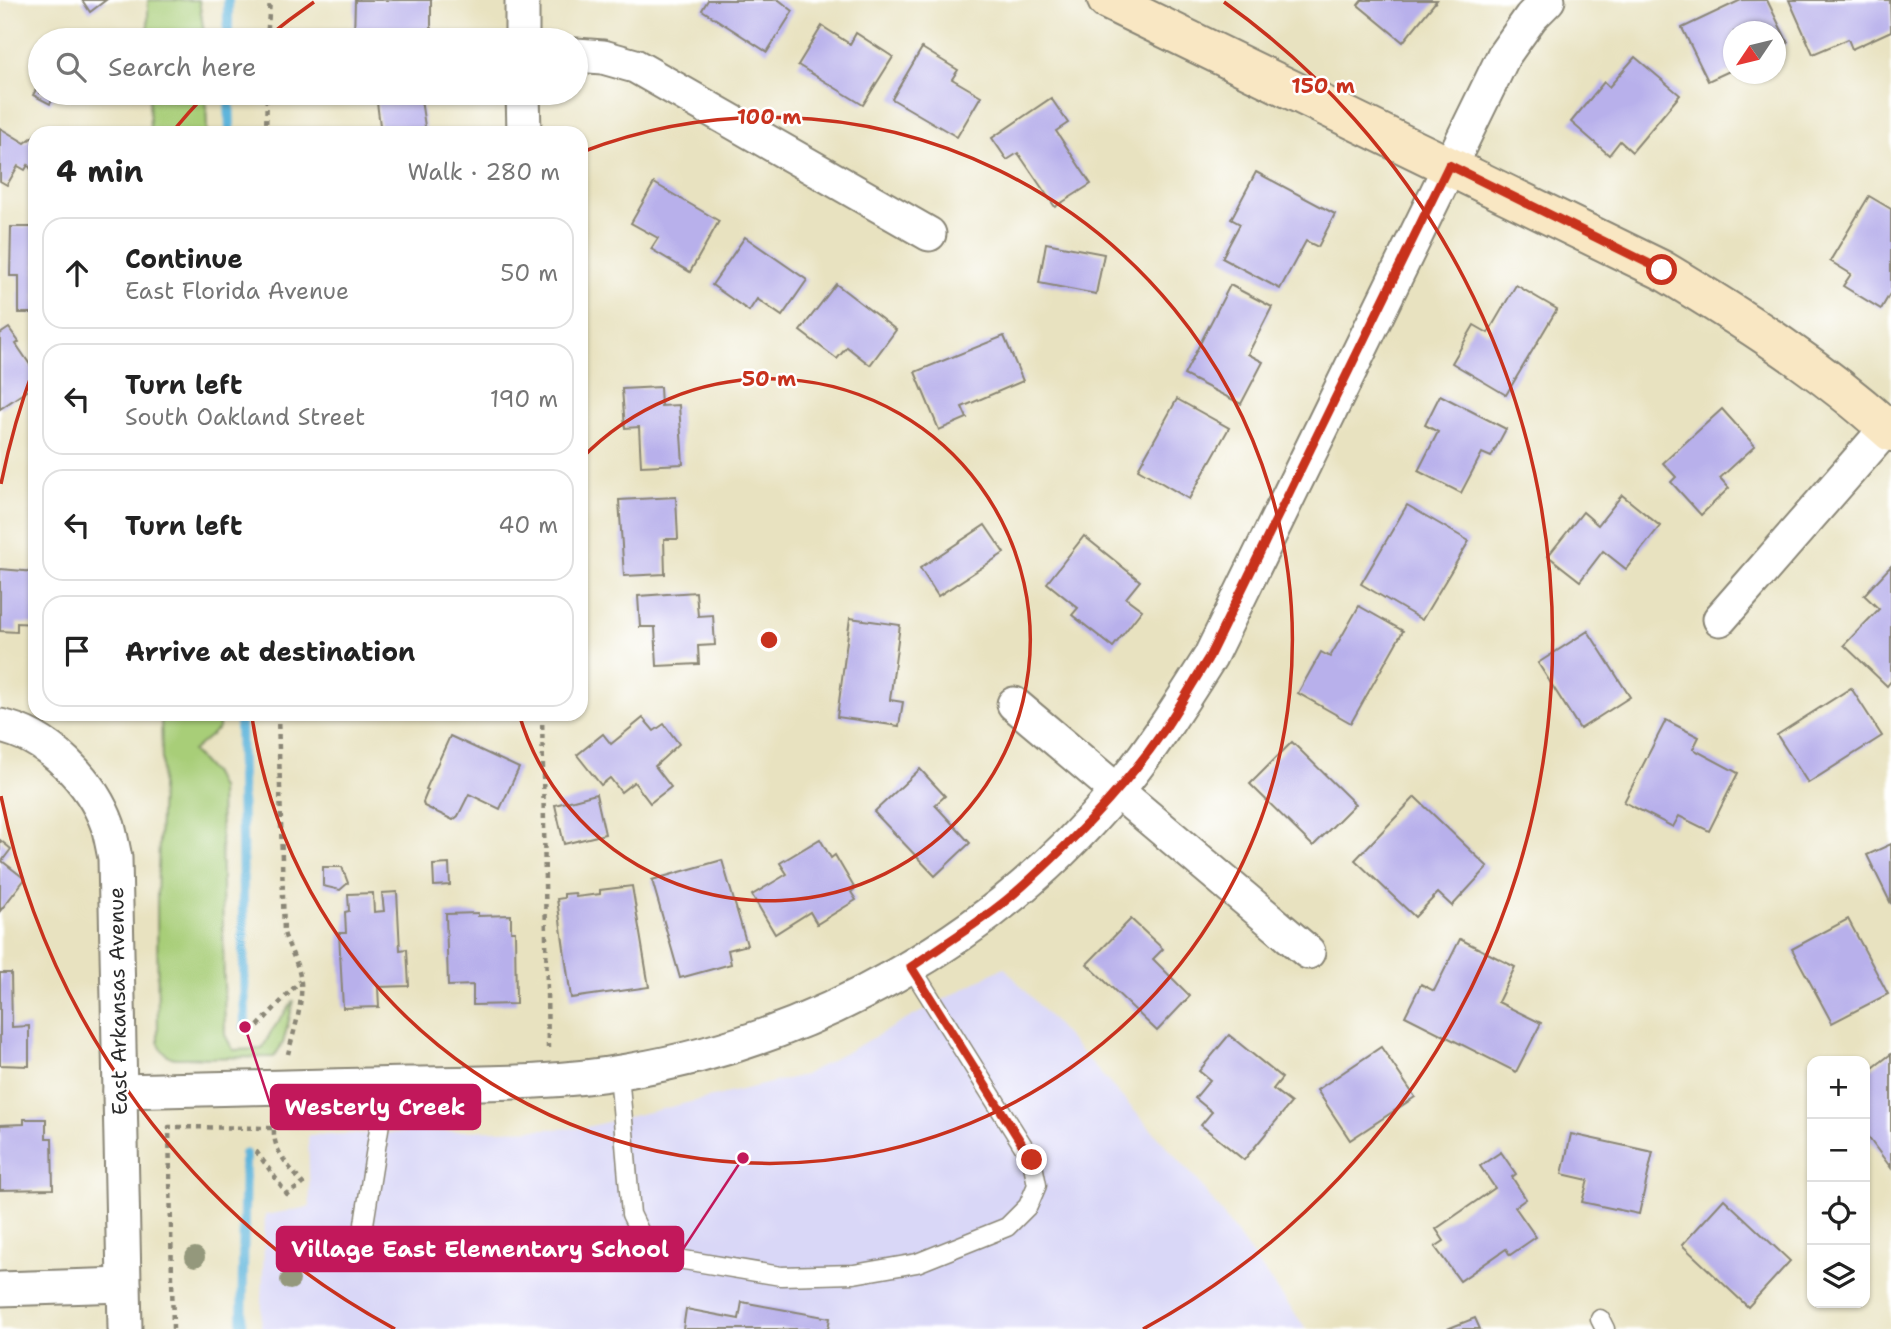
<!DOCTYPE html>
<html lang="en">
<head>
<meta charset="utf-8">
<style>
	body { margin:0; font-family:"Shantell Sans",sans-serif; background:#f2f2f2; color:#222 }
	.controls { position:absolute; right:21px; bottom:21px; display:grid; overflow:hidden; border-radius:14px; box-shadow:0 2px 5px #0004 }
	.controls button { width:63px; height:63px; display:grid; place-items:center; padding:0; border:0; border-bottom:2px solid #e0e0e0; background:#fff; color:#222; font:35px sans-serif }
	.compass { position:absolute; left:1723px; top:21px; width:63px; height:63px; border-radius:50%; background:#fff; box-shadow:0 2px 5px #0004; rotate:235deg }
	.stop { position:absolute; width:21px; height:21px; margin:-16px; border:5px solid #c8321e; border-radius:50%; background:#fff }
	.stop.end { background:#c8321e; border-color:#fff; box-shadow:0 2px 7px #0008 }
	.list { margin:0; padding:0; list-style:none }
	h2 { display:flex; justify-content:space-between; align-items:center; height:91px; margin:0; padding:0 28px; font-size:30px }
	h2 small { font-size:23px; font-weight:400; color:#767676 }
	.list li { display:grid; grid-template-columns:46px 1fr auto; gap:21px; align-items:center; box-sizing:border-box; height:112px; margin:0 14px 14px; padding:0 14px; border:2px solid #e0e0e0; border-radius:21px }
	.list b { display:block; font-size:26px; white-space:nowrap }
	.list p { margin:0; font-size:23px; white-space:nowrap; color:#767676 }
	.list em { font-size:23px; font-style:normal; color:#767676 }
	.icon { flex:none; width:38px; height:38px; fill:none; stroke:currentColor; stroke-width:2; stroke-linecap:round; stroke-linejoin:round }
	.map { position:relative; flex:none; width:1891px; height:1329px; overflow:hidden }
	.search { position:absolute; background:#fff; box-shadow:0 2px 5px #0004; left:28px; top:28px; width:560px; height:77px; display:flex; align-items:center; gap:18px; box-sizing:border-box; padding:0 24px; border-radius:38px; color:#767676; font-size:26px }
	.panel { position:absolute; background:#fff; box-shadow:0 2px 5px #0004; left:28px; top:126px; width:560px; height:595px; border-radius:21px }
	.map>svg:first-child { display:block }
	.built { fill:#d9d7f7 }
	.green { fill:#a8ce78; stroke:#6a7c52; stroke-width:2 }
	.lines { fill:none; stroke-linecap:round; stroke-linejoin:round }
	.stream { stroke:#5eb5db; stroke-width:10 }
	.building { fill:#b8b0eb }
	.lane-casing { stroke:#8a8676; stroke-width:21 }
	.street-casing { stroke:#8a8676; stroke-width:37 }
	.secondary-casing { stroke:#8a8676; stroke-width:42 }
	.path { stroke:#8a8676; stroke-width:4.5; stroke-dasharray:5 5; stroke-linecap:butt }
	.lane { stroke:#fff; stroke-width:18 }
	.street { stroke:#fff; stroke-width:33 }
	.secondary { stroke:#f9e7c3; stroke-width:38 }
	.tree { fill:#94987b }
	.route { stroke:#c8321e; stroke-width:9 }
	.ring { fill:none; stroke:#c8321e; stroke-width:3.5 }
	.labels { text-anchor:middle; stroke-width:5; stroke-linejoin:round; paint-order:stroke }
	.street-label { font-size:21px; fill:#2b2b2b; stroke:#fff }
	.centre { fill:#c8321e; stroke:#fff; stroke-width:3.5 }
	.ring-label { font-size:21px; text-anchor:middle; font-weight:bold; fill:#c8321e; stroke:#fff; stroke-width:5; stroke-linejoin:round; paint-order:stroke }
	.leader { fill:none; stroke:#c2185b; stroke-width:2.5 }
	.callout-dot { fill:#c2185b; stroke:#fff; stroke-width:2.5 }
	.callout { fill:#c2185b; stroke:#c2185b; stroke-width:2.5 }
	.callout-label { font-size:23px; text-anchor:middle; font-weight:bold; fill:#fff }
</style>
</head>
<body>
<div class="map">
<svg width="1891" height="1329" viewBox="0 0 1891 1329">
	<rect width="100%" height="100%" fill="#fff"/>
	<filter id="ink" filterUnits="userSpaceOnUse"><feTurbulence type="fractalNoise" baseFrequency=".0143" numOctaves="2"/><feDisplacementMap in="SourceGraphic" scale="14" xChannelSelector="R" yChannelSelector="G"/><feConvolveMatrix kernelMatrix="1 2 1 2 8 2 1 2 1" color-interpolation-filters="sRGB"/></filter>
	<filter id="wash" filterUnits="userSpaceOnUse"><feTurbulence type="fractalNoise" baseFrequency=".00686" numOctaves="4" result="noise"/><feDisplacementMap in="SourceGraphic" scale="28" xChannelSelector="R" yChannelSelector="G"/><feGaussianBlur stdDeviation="1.57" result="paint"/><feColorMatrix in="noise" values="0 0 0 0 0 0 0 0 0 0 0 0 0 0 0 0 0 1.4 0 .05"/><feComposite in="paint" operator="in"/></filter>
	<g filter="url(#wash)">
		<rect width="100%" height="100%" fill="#e8e2c0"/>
		<!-- built -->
		<polygon class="built" points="1004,967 1198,1181 1306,1329 261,1329 265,1215 310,1207 308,1135 582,1128 804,1075"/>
		<!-- green -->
		<g class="green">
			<polygon points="148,0 199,0 205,40 148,40"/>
			<polygon points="149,93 206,93 207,133 150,133"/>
			<path d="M161,714H219V728L192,751L213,774L220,788L225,1035L233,1050L262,1049L271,1032L294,1000L283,1043L274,1057L176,1058C166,1057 161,1051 158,1041L157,896L162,761Z"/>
		</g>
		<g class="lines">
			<!-- stream -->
			<g class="stream">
				<polyline points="228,0 228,40"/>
				<polyline points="229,93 230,133"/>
				<polyline points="240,714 245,1027"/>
				<polyline points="242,1329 245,1154"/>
			</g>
		</g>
		<g id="blocks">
			<!-- building -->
			<g class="building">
				<polygon points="82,0 106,0 90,12"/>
				<polygon points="355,0 431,0 431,40 377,40 377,37 354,37"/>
				<polygon points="708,0 779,0 793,11 767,52 702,10"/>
				<polygon points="1362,0 1437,0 1403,42 1358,5"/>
				<polygon points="1741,0 1767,0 1788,43 1776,49 1776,32 1734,32 1734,69 1708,81 1682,28"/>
				<polygon points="1789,0 1890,0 1891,31 1852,49 1848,39 1813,54"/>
				<polygon points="822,26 850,44 856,33 893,57 863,105 798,65"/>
				<polygon points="922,48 958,70 952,79 981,96 957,137 892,99"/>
				<polygon points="1635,57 1680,95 1632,152 1620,141 1609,155 1571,122 1604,82 1609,87"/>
				<polygon points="40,82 40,93 56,93 50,104 33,95"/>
				<polygon points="391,93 420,93 426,133 381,133 376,95"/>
				<polygon points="1051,98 1068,123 1056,131 1091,184 1055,207 1018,153 1007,160 992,138"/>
				<polygon points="0,128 25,143 35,135 35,175 28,165 25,170 18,166 7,185 0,181"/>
				<polygon points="1256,172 1335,214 1318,247 1306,241 1280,289 1222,258 1240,224 1231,219"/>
				<polygon points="654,183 719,221 690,272 651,249 658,238 631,223"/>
				<polygon points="1869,196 1891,209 1891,292 1881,309 1843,286 1851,274 1830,261"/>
				<polygon points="11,227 35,227 35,313 19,313 19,276 10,276"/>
				<polygon points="745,237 807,280 782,316 757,299 749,311 712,285"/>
				<polygon points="1046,243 1104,254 1096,294 1039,283"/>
				<polygon points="836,284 896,330 870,365 847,347 837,359 800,331"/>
				<polygon points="1230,285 1272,307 1248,354 1263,362 1241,404 1184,375"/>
				<polygon points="1516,285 1557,309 1506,395 1452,363 1474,325 1488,333"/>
				<polygon points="9,328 19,342 16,344 35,372 35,385 0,409 0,334"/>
				<polygon points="1004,336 1023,381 962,407 967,418 939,430 915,372"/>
				<polygon points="660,387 661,406 679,405 683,464 641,466 639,427 625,428 622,389"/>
				<polygon points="1440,395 1506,429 1491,457 1482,453 1461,493 1418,471 1438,432 1425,425"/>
				<polygon points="1177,399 1229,428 1189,499 1138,469"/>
				<polygon points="1722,409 1755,446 1720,478 1729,488 1701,515 1671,482 1676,477 1663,463"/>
				<polygon points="1622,495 1660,526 1626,569 1603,551 1580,581 1548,556 1583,512 1598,525"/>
				<polygon points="676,497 678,539 664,539 665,574 624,576 619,500"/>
				<polygon points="1407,505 1469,541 1422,620 1361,584"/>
				<polygon points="985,525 1004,553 938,596 920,568"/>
				<polygon points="1084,536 1140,581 1126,598 1142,610 1113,647 1072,615 1078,608 1047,583"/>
				<polygon points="1891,566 1891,681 1887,686 1844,645 1879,609 1864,595"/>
				<polygon points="0,569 35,572 35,624 17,623 17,632 0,631"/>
				<polygon points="696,592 698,616 713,615 715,645 698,646 699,664 657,666 655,627 640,627 638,596"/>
				<polygon points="1359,606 1403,631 1351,723 1298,693 1321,652 1330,657"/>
				<polygon points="850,618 900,625 890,700 903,702 899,726 837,717"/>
				<polygon points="1588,631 1630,697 1580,729 1538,663"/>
				<polygon points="1851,688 1882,736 1808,783 1777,735"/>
				<polygon points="643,718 654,731 664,724 679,744 655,766 671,787 650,803 634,782 621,792 610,778 601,785 577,755 603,734 611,744"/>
				<polygon points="1666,720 1699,737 1693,749 1738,773 1709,831 1679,816 1673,827 1624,802"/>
				<polygon points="450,736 519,768 500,809 469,794 458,816 453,820 424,806 423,802 428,790 426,789"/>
				<polygon points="1292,742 1355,804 1313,846 1250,784"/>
				<polygon points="920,769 945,796 935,805 970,843 935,876 874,812"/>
				<polygon points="596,794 605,834 564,844 555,805"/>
				<polygon points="1415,797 1488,867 1452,906 1438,893 1415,917 1355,860"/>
				<polygon points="820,839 831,858 835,855 855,889 851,892 856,900 817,924 810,912 775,934 752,895 787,874 780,863"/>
				<polygon points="0,840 11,849 2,861 25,879 0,911"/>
				<polygon points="1891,844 1891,904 1867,855"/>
				<polygon points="722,860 747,945 728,950 731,964 680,978 652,880"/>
				<polygon points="449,864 450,885 434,886 433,865"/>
				<polygon points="323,867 342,867 348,883 340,890 323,886"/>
				<polygon points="632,886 649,987 571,998 557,899 564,898 564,894 575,893 576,897 600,894 600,890"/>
				<polygon points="397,892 400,950 407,949 409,986 378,987 379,1007 343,1008 339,933 346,933 345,912 349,911 348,894 373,893 374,912 384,911 382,893"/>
				<polygon points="478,913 478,916 511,915 511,931 515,931 516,1004 473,1005 473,985 448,986 446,914"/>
				<polygon points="1131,919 1163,949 1153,959 1190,996 1157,1031 1087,964"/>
				<polygon points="1848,919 1888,994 1832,1023 1792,949"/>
				<polygon points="1460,939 1515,967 1498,1002 1541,1023 1516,1072 1405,1016 1421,984 1434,991"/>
				<polygon points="0,973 11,973 12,1027 29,1026 29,1066 0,1065"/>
				<polygon points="1229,1035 1282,1078 1273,1089 1291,1103 1244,1160 1201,1125 1212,1112 1195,1098 1210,1080 1199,1071"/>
				<polygon points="1381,1047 1415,1097 1350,1140 1317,1090"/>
				<polygon points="1891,1054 1891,1168 1865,1133 1865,1074"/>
				<polygon points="24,1119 46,1119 46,1138 52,1138 53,1189 0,1190 0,1125 24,1124"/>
				<polygon points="1571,1134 1653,1152 1639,1214 1582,1202 1588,1180 1562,1174"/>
				<polygon points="1501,1152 1516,1174 1512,1177 1526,1199 1515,1207 1536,1237 1510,1255 1506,1249 1460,1281 1435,1247 1444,1241 1436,1229 1495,1188 1480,1166"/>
				<polygon points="1724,1199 1790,1261 1748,1307 1682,1245"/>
				<polygon points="742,1302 830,1318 828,1329 683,1329 686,1309 739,1319"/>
				<polygon points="1475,1318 1480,1329 1447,1329"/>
			</g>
		</g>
	</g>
	<g filter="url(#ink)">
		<use href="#blocks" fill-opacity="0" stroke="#8a8676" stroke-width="2"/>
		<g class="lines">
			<defs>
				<g id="lane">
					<polyline points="619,1073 631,1214 644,1241 672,1258 781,1276 854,1274 917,1263 1007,1227 1028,1206 1037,1185 1032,1160 911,967"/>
					<polyline points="364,1224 386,1085"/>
					<polyline points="1600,1319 1605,1329"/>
				</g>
				<g id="street">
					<polyline points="522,0 522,40"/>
					<polyline points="576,55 603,57 635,66 929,234"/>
					<polyline points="523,93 524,133"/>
					<polyline points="1720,619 1891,423"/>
					<polyline points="1014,704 1308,952"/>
					<path d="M0,726C48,736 92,781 108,826C111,837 113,848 115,858L125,1329"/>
					<path d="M120,1091C216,1089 312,1087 408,1084C481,1083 555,1084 627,1071C815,1040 995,938 1117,791C1152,749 1181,703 1210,657L1504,55L1531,17L1548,0"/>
					<polyline points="0,1289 124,1285"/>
				</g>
				<path id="secondary" d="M1107,0L1662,270C1742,318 1822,369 1891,432"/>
			</defs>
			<!-- lane casing -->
			<use href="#lane" class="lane-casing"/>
			<!-- street casing -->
			<use href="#street" class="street-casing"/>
			<!-- secondary casing -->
			<use href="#secondary" class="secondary-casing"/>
			<!-- path -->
			<g class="path">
				<polyline points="267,40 270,0"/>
				<polyline points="266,133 267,93"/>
				<path d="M278,714L284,933C289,948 297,961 300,976C305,1000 294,1030 288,1054"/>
				<polyline points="542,714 548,1048"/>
				<polyline points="258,1026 300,981"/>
				<path d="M256,1151L287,1194L303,1184C288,1165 269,1148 275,1121"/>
				<polyline points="173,1329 169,1127 273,1128"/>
			</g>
			<!-- lane -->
			<use href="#lane" class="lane"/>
			<!-- street -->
			<use href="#street" class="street"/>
			<!-- secondary -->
			<use href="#secondary" class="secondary"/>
		</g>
		<!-- trees -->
		<g class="tree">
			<circle cx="195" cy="1257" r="10"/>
			<circle cx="290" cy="1280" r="10"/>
		</g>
	</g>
	<g class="lines" filter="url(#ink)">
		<!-- route -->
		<path class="route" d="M1032,1160L911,967C949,941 990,916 1024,885C1076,838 1125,787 1164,730C1180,706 1194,681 1209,657L1449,165L1662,270"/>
	</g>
	<!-- distance rings -->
	<g class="ring">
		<path d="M581 459A261 261 0 1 1 519 714"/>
		<path d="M582 152A523 523 0 1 1 252 717"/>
		<path d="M395 1329A784 784 0 0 1 1 796M1 484A784 784 0 0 1 35 365M173 131A784 784 0 0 1 205 95M265 39A784 784 0 0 1 314 2M1224 2A784 784 0 0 1 1143 1329"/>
	</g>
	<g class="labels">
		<!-- street labels -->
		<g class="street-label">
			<text transform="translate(118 1001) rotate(-91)" y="7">East Arkansas Avenue</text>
		</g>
	</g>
	<circle cx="769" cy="640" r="10" class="centre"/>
	<g class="ring-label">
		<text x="1323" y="93">150 m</text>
		<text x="769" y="124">100 m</text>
		<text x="769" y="386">50 m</text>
	</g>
	<!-- callouts -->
	<path class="leader" d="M245 1027L271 1107M743 1158L683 1249"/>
	<g class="callout-dot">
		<circle cx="245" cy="1027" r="7"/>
		<circle cx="743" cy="1158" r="7"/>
	</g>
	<g class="callout">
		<rect x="271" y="1085" width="209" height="44" rx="7"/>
		<rect x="277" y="1227" width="406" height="44" rx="7"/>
	</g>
	<g class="callout-label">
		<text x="375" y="1115">Westerly Creek</text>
		<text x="480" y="1257">Village East Elementary School</text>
	</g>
</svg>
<div class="controls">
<button>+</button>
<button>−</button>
<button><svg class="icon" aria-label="locate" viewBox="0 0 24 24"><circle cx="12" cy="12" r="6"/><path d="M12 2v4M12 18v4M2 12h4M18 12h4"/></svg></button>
<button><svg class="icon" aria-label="layers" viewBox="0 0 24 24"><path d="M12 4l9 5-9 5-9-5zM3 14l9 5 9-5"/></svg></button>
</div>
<svg class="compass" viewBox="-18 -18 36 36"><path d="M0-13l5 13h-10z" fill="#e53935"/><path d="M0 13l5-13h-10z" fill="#767676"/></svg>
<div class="stop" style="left:1662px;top:270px"></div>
<div class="stop end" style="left:1032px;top:1160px"></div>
<div class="search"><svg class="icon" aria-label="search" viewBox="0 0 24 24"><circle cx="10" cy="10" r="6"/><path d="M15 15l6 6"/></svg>Search here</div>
<section class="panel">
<h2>4 min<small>Walk · 280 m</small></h2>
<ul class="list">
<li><svg class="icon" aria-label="ahead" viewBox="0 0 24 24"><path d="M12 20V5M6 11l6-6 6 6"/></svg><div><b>Continue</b><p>East Florida Avenue</p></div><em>50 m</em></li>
<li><svg class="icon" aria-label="left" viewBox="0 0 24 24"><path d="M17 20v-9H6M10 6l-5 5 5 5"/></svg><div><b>Turn left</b><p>South Oakland Street</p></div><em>190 m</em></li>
<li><svg class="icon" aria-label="left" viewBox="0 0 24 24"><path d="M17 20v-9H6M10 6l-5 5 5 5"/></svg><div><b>Turn left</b></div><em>40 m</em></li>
<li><svg class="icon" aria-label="arrive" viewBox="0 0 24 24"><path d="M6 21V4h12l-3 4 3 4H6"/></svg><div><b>Arrive at destination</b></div></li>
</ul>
</section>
</div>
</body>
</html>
